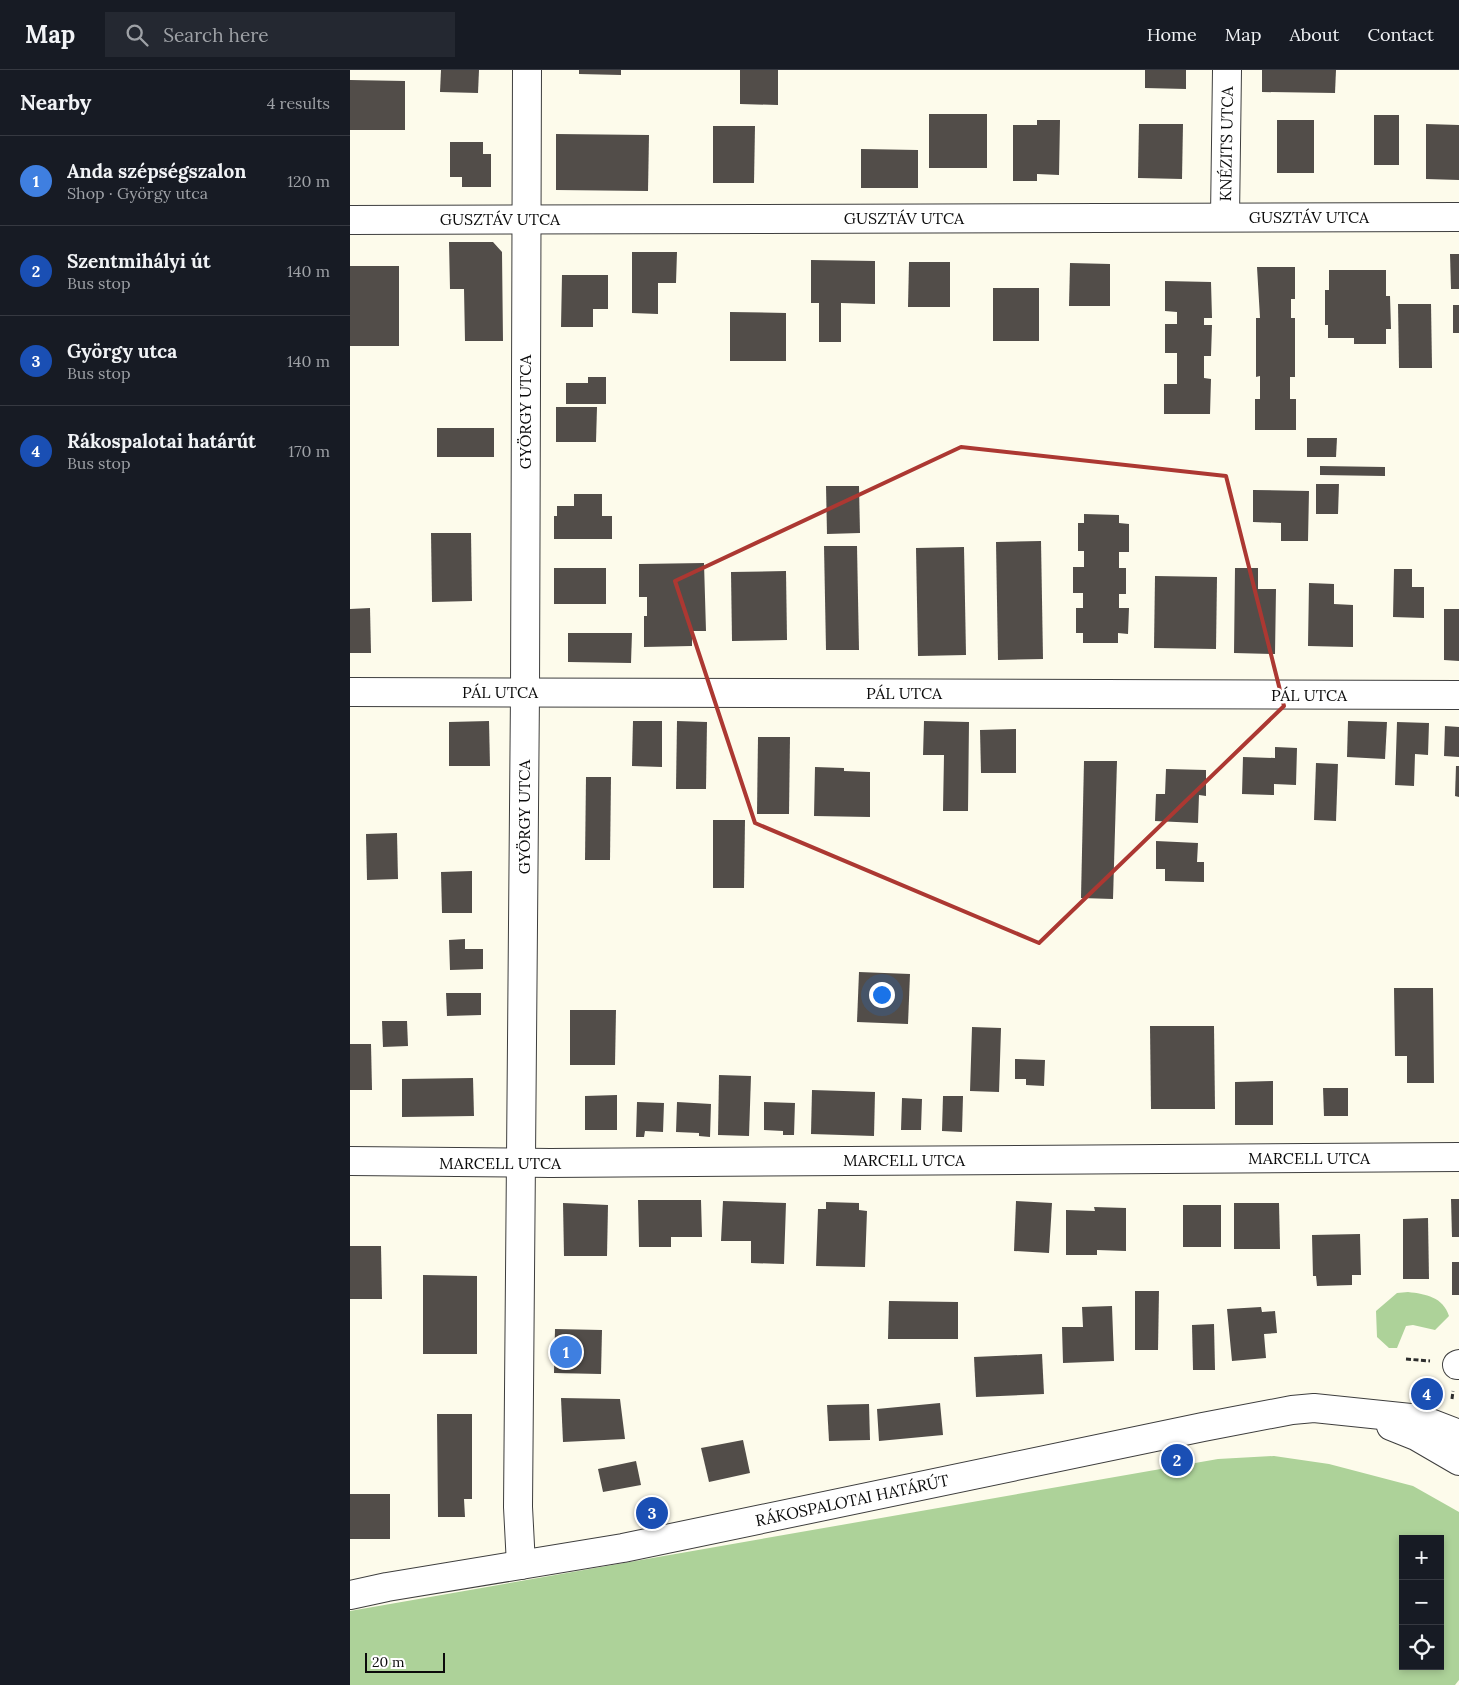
<!DOCTYPE html>
<html lang="en">
<head>
<meta charset="utf-8">
<style>
	body { margin:0; font-family:Lora,serif; background:#242831; color:#f1f3f6 }
	.controls { position:absolute; right:15px; bottom:15px; display:grid; overflow:hidden; border-radius:0px; box-shadow:0 2px 8px #0003 }
	.controls button { width:45px; height:45px; display:grid; place-items:center; padding:0; border:0; border-bottom:1px solid #363941; background:#171b24; color:#f1f3f6; font:25px sans-serif }
	.scale { position:absolute; left:15px; bottom:12px; width:80px; box-sizing:border-box; padding-left:5px; border:2px solid #0b0b0b; border-top:0; font-size:14px; line-height:18px; white-space:nowrap; color:#0b0b0b; -webkit-text-stroke:4px #fff; paint-order:stroke }
	.you { position:absolute; left:531px; top:924px; width:18px; height:18px; margin:-12px; border:4px solid #fff; border-radius:50%; background:#1a73e8; box-shadow:0 0 0 8px #1a73e833 }
	.badge { display:grid; place-items:center; width:32px; height:32px; border-radius:50%; background:#ea580c; color:#fff; font-size:16px; font-weight:700 }
	.pin { position:absolute; translate:-50% -50%; border:2px solid #fff; box-shadow:0 1px 5px #0006 }
	.list { margin:0; padding:0; list-style:none }
	h2 { display:flex; justify-content:space-between; align-items:center; height:65px; margin:0; padding:0 20px; font-size:21px }
	h2 small { font-size:16px; font-weight:400; color:#9ea1a6 }
	.list li { display:grid; grid-template-columns:32px 1fr auto; gap:15px; align-items:center; box-sizing:border-box; height:90px; padding:0 20px; border-top:1px solid #363941 }
	.list b { display:block; font-size:19px; white-space:nowrap }
	.list p { margin:0; font-size:16px; white-space:nowrap; color:#9ea1a6 }
	.list em { font-size:16px; font-style:normal; color:#9ea1a6 }
	.icon { flex:none; width:28px; height:28px; fill:none; stroke:currentColor; stroke-width:2; stroke-linecap:round; stroke-linejoin:round }
	.map { position:relative; flex:none; width:1109px; height:1615px; overflow:hidden }
	header { display:flex; align-items:center; gap:30px; box-sizing:border-box; height:70px; padding:0 25px; background:#171b24; border-bottom:1px solid #363941 }
	header strong { font-size:24px }
	nav { display:flex; gap:28px; margin-inline-start:auto; font-size:18px }
	.search { width:350px; height:45px; background:#242831; display:flex; align-items:center; gap:12px; box-sizing:border-box; padding:0 18px; border-radius:0px; color:#9ea1a6; font-size:19px }
	main { display:flex }
	aside { flex:1; background:#171b24 }
	.map>svg:first-child { display:block }
	.forest { fill:#add299; fill-rule:evenodd }
	.building { fill:#524d49 }
	.lines { fill:none; stroke-linecap:round; stroke-linejoin:round }
	.minor-casing { stroke:#3e3e3e; stroke-width:30 }
	.path { stroke:#2d2d2d; stroke-width:3; stroke-dasharray:5 2.5; stroke-linecap:butt }
	.minor { stroke:#fff; stroke-width:28 }
	.marked { fill:none; stroke:#ac3832; stroke-width:4; stroke-linejoin:round }
	.labels { text-anchor:middle; stroke-width:5; stroke-linejoin:round; paint-order:stroke }
	.street-label { font-size:16px; fill:#0b0b0b; stroke:#fff }
</style>
</head>
<body>
<header>
<strong>Map</strong>
<div class="search"><svg class="icon" aria-label="search" viewBox="0 0 24 24"><circle cx="10" cy="10" r="6"/><path d="M15 15l6 6"/></svg>Search here</div>
<nav><a>Home</a><a>Map</a><a>About</a><a>Contact</a></nav>
</header>
<main>
<aside>
<h2>Nearby<small>4 results</small></h2>
<ul class="list">
<li><span class="badge" style="background:#3f7fe0">1</span><div><b>Anda szépségszalon</b><p>Shop · György utca</p></div><em>120 m</em></li>
<li><span class="badge" style="background:#1a4fb4">2</span><div><b>Szentmihályi út</b><p>Bus stop</p></div><em>140 m</em></li>
<li><span class="badge" style="background:#1a4fb4">3</span><div><b>György utca</b><p>Bus stop</p></div><em>140 m</em></li>
<li><span class="badge" style="background:#1a4fb4">4</span><div><b>Rákospalotai határút</b><p>Bus stop</p></div><em>170 m</em></li>
</ul>
</aside>
<div class="map">
<svg width="1109" height="1615" viewBox="0 0 1109 1615">
	<rect width="100%" height="100%" fill="#fdfbeb"/>
	<!-- forest -->
	<g class="forest">
		<path d="M1058,1222C1076,1224 1093,1227 1099,1246L1085,1260L1063,1255L1056,1256L1047,1278H1039L1027,1267L1026,1241L1047,1223Z"/>
		<path d="M924,1386L979,1394L1063,1416L1109,1442V1610L1105,1615H0V1541L868,1389ZM1053,1469H1090V1596H1053Z"/>
	</g>
	<!-- building -->
	<g class="building">
		<polygon points="91,0 129,0 128,23 90,22"/>
		<polygon points="229,0 271,0 271,5 229,4"/>
		<polygon points="390,0 428,0 428,35 390,34"/>
		<polygon points="795,0 836,0 836,19 795,18"/>
		<polygon points="912,0 986,0 985,23 912,22"/>
		<polygon points="0,10 55,11 55,60 0,60"/>
		<rect x="579" y="44" width="58" height="54"/>
		<rect x="1024" y="45" width="25" height="50"/>
		<polygon points="687,50 710,50 709,105 687,104 687,111 663,111 663,55 687,55"/>
		<rect x="927" y="50" width="37" height="53"/>
		<polygon points="789,54 833,54 832,109 788,108"/>
		<polygon points="1076,54 1109,55 1109,110 1076,109"/>
		<polygon points="363,56 405,56 404,113 363,113"/>
		<polygon points="206,64 299,65 298,121 206,120"/>
		<polygon points="100,72 133,72 133,84 141,84 141,117 112,117 112,107 100,107"/>
		<polygon points="511,79 568,80 568,118 511,118"/>
		<polygon points="99,172 143,172 152,182 153,271 115,271 114,219 100,219"/>
		<polygon points="282,182 327,182 326,213 308,213 308,244 282,243"/>
		<polygon points="1100,184 1109,184 1109,219 1101,219"/>
		<polygon points="461,190 525,191 525,234 491,233 491,272 469,272 469,233 461,233"/>
		<polygon points="559,192 600,192 600,237 558,237"/>
		<polygon points="720,193 760,194 760,236 719,236"/>
		<rect x="0" y="196" width="49" height="80"/>
		<polygon points="907,197 945,197 945,229 941,229 941,248 945,248 945,307 940,307 940,329 946,329 946,360 905,360 905,329 910,329 910,306 906,307 906,248 910,248"/>
		<polygon points="979,200 1036,200 1036,226 1040,226 1041,259 1036,259 1036,274 1004,274 1004,268 978,268 978,255 975,255 975,220 979,220"/>
		<polygon points="212,205 258,205 258,239 243,239 243,257 211,257"/>
		<polygon points="815,211 861,212 862,248 854,248 854,255 862,255 861,286 854,286 854,308 861,309 860,344 814,344 814,314 827,314 827,283 815,283 815,254 827,254 827,242 815,241"/>
		<rect x="643" y="218" width="46" height="53"/>
		<polygon points="1048,234 1081,234 1082,298 1049,298"/>
		<rect x="1103" y="235" width="6" height="28"/>
		<polygon points="380,242 436,243 436,291 380,291"/>
		<polygon points="238,307 256,307 256,334 216,334 216,313 238,313"/>
		<polygon points="206,337 247,337 246,372 206,372"/>
		<rect x="87" y="358" width="57" height="29"/>
		<polygon points="957,368 987,368 986,387 957,387"/>
		<polygon points="970,396 1035,397 1035,406 970,405"/>
		<polygon points="966,414 989,414 988,444 966,444"/>
		<polygon points="476,416 509,416 510,463 477,464"/>
		<polygon points="903,420 959,421 958,471 931,471 931,453 903,452"/>
		<polygon points="224,424 252,424 252,446 262,446 262,469 204,469 204,446 207,446 207,436 224,436"/>
		<polygon points="734,444 769,445 769,453 779,454 779,482 769,482 769,498 776,498 776,524 769,524 769,538 779,538 778,564 768,563 768,573 733,573 733,563 726,563 726,538 733,538 733,523 723,523 723,497 734,497 734,481 728,481 728,453 734,453"/>
		<polygon points="81,463 121,463 122,531 82,532"/>
		<polygon points="691,471 693,589 648,590 646,472"/>
		<polygon points="474,476 507,476 509,580 476,580"/>
		<polygon points="614,477 616,585 568,586 566,478"/>
		<polygon points="354,493 356,561 342,561 342,576 294,577 294,546 297,546 297,527 289,527 289,494"/>
		<rect x="204" y="498" width="52" height="36"/>
		<polygon points="885,498 908,498 908,519 926,519 925,584 884,583"/>
		<polygon points="1044,499 1062,499 1062,517 1074,517 1074,548 1043,547"/>
		<polygon points="436,501 437,570 382,571 381,502"/>
		<polygon points="805,506 867,507 866,579 804,578"/>
		<polygon points="959,513 984,514 984,534 1003,535 1003,577 958,576"/>
		<polygon points="20,538 21,583 0,583 0,539"/>
		<polygon points="1094,539 1109,539 1109,591 1094,590"/>
		<polygon points="218,563 282,563 281,593 218,592"/>
		<polygon points="139,651 140,696 99,696 99,652"/>
		<polygon points="283,651 312,651 312,697 282,696"/>
		<polygon points="327,651 357,652 356,719 326,719"/>
		<polygon points="574,651 619,652 618,741 593,741 594,685 573,685"/>
		<polygon points="998,651 1037,652 1035,689 997,687"/>
		<polygon points="1047,652 1079,653 1078,685 1065,684 1064,716 1045,715"/>
		<polygon points="1095,656 1109,657 1109,687 1094,686"/>
		<polygon points="666,659 666,703 631,703 630,660"/>
		<polygon points="408,667 440,667 439,744 407,744"/>
		<polygon points="925,677 947,678 946,715 924,714 924,725 892,724 893,687 925,688"/>
		<polygon points="734,691 767,691 763,829 731,828"/>
		<polygon points="966,693 988,694 986,751 964,750"/>
		<polygon points="1106,696 1109,696 1109,727 1105,726"/>
		<polygon points="465,697 494,698 494,701 520,702 520,747 464,746"/>
		<polygon points="816,699 856,700 856,726 849,725 848,753 805,751 806,724 815,724"/>
		<polygon points="236,707 261,707 260,790 235,790"/>
		<polygon points="363,750 395,750 394,818 363,818"/>
		<polygon points="47,763 48,809 17,810 16,764"/>
		<polygon points="806,771 848,773 847,792 854,792 854,812 815,811 815,799 806,799"/>
		<polygon points="122,801 122,843 92,843 91,802"/>
		<polygon points="115,869 115,879 133,879 133,899 100,900 99,870"/>
		<polygon points="509,902 560,904 558,954 507,952"/>
		<polygon points="1044,918 1083,918 1084,1013 1057,1013 1057,986 1045,986"/>
		<polygon points="96,923 131,923 131,945 97,946"/>
		<polygon points="220,940 266,940 265,995 220,995"/>
		<polygon points="32,951 57,951 58,976 33,977"/>
		<polygon points="800,956 864,956 865,1039 801,1039"/>
		<polygon points="622,957 651,958 649,1022 620,1021"/>
		<polygon points="0,974 21,974 22,1020 0,1020"/>
		<polygon points="665,989 695,990 694,1016 676,1015 676,1009 665,1009"/>
		<polygon points="369,1005 401,1006 399,1066 368,1065"/>
		<polygon points="123,1008 124,1046 52,1047 52,1009"/>
		<polygon points="923,1011 923,1055 885,1055 885,1012"/>
		<polygon points="973,1018 998,1018 998,1046 974,1046"/>
		<polygon points="462,1020 525,1022 524,1066 461,1064"/>
		<polygon points="267,1025 267,1060 235,1060 235,1026"/>
		<polygon points="593,1026 613,1026 612,1062 592,1061"/>
		<polygon points="552,1028 572,1029 571,1060 551,1060"/>
		<polygon points="287,1032 314,1033 313,1062 295,1061 294,1067 286,1067"/>
		<polygon points="327,1032 361,1034 360,1067 349,1066 349,1063 326,1062"/>
		<polygon points="414,1032 445,1033 444,1065 433,1065 433,1061 414,1060"/>
		<polygon points="1101,1129 1109,1129 1109,1167 1102,1167"/>
		<polygon points="288,1130 351,1130 352,1167 321,1167 321,1177 289,1177"/>
		<polygon points="373,1131 436,1133 434,1194 401,1193 401,1171 371,1171"/>
		<polygon points="666,1131 702,1133 699,1183 664,1181"/>
		<polygon points="476,1132 509,1133 509,1140 517,1141 515,1197 466,1196 468,1139 476,1139"/>
		<polygon points="213,1133 258,1135 257,1186 214,1186"/>
		<polygon points="884,1133 929,1133 930,1179 884,1179"/>
		<rect x="833" y="1135" width="38" height="42"/>
		<polygon points="744,1137 776,1138 776,1181 747,1180 747,1185 716,1185 716,1140 745,1141"/>
		<polygon points="1078,1148 1079,1209 1053,1209 1053,1149"/>
		<polygon points="1010,1164 1011,1205 1002,1205 1002,1215 967,1216 966,1206 963,1206 962,1165"/>
		<polygon points="0,1176 31,1176 32,1229 0,1229"/>
		<rect x="1102" y="1192" width="7" height="33"/>
		<polygon points="73,1205 127,1206 127,1284 73,1284"/>
		<polygon points="785,1221 809,1221 808,1280 785,1280"/>
		<polygon points="539,1231 608,1232 608,1269 538,1269"/>
		<polygon points="762,1236 764,1291 713,1293 712,1257 733,1257 732,1237"/>
		<polygon points="911,1237 912,1242 925,1241 927,1263 914,1264 916,1288 882,1291 877,1239"/>
		<polygon points="864,1254 865,1300 843,1300 842,1255"/>
		<polygon points="205,1259 252,1260 251,1304 204,1303"/>
		<polygon points="692,1284 694,1324 626,1327 624,1287"/>
		<polygon points="211,1328 270,1329 275,1369 213,1372"/>
		<polygon points="590,1333 593,1365 529,1371 527,1339"/>
		<polygon points="519,1334 520,1370 479,1371 477,1335"/>
		<polygon points="87,1344 122,1344 122,1429 114,1429 115,1447 88,1447"/>
		<polygon points="393,1370 400,1403 359,1412 351,1378"/>
		<polygon points="286,1391 291,1415 253,1422 248,1399"/>
		<rect x="0" y="1424" width="40" height="45"/>
	</g>
	<g class="lines">
		<defs>
			<g id="minor">
				<polyline points="875,147 877,0"/>
				<polyline points="0,150 1109,147"/>
				<polyline points="0,622 1109,625"/>
				<polyline points="0,1091 200,1093 1109,1087"/>
				<polyline points="1107,1295 1109,1294"/>
				<polyline points="1041,1356 1066,1366 1109,1391"/>
				<polyline points="171,1495 168,1437 175,622 177,0"/>
				<polyline points="0,1525 37,1517 273,1478 853,1357 942,1340 964,1338 1070,1349 1109,1364"/>
			</g>
		</defs>
		<!-- minor casing -->
		<use href="#minor" class="minor-casing"/>
		<!-- path -->
		<g class="path">
			<polyline points="1056,1289 1080,1291"/>
			<polyline points="1102,1329 1103,1321"/>
		</g>
		<!-- minor -->
		<use href="#minor" class="minor"/>
	</g>
	<!-- marked area -->
	<path class="marked" d="M611,377L876,406L934,636L689,873L405,753L325,511Z"/>
	<g class="labels">
		<!-- street labels -->
		<g class="street-label">
			<text transform="translate(876 74) rotate(-89)" y="6">KNÉZITS UTCA</text>
			<text x="959" y="153">GUSZTÁV UTCA</text>
			<text x="554" y="154">GUSZTÁV UTCA</text>
			<text x="150" y="155">GUSZTÁV UTCA</text>
			<text transform="translate(175 342) rotate(-90)" y="6">GYÖRGY UTCA</text>
			<text x="150" y="628">PÁL UTCA</text>
			<text x="554" y="629">PÁL UTCA</text>
			<text x="959" y="631">PÁL UTCA</text>
			<text transform="translate(174 747) rotate(-90)" y="6">GYÖRGY UTCA</text>
			<text x="959" y="1094">MARCELL UTCA</text>
			<text x="554" y="1096">MARCELL UTCA</text>
			<text x="150" y="1099">MARCELL UTCA</text>
			<text transform="translate(502 1430) rotate(-12)" y="6">RÁKOSPALOTAI HATÁRÚT</text>
		</g>
	</g>
</svg>
<div class="controls">
<button>+</button>
<button>−</button>
<button><svg class="icon" aria-label="locate" viewBox="0 0 24 24"><circle cx="12" cy="12" r="6"/><path d="M12 2v4M12 18v4M2 12h4M18 12h4"/></svg></button>
</div>
<div class="scale">20 m</div>
<div class="you"></div>
<div class="pin badge" style="left:216px;top:1282px;background:#3f7fe0">1</div>
<div class="pin badge" style="left:827px;top:1390px;background:#1a4fb4">2</div>
<div class="pin badge" style="left:302px;top:1443px;background:#1a4fb4">3</div>
<div class="pin badge" style="left:1077px;top:1324px;background:#1a4fb4">4</div>
</div>
</main>
</body>
</html>
